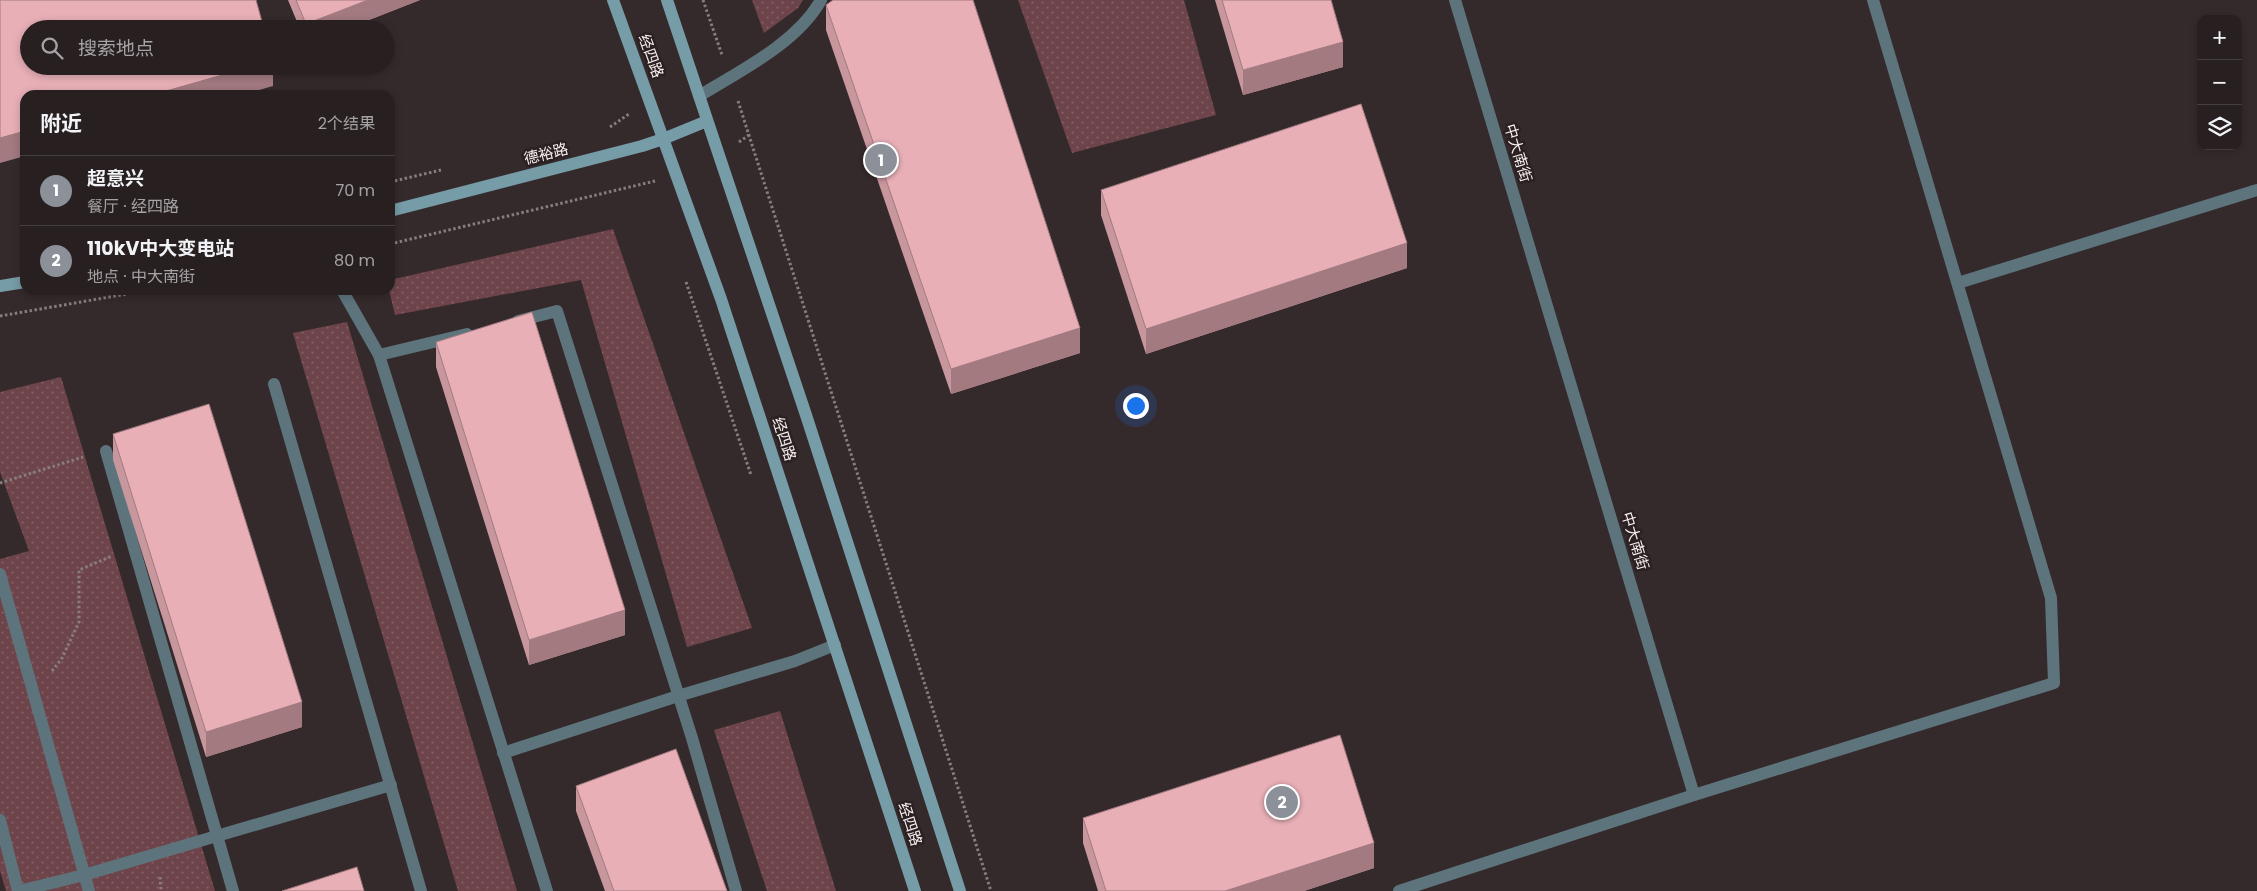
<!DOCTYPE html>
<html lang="zh">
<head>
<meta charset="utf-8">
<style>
	body { margin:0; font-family:Poppins,"Noto Sans SC",sans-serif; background:#302829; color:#f1f3f6 }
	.controls { position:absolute; right:15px; top:15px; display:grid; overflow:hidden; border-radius:10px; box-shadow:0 2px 8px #0003 }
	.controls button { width:45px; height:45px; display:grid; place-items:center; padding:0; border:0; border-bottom:1px solid #443e3e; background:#282020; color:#f1f3f6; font:25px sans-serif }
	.you { position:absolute; left:1135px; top:405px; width:18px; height:18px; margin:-12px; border:4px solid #fff; border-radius:50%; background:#1a73e8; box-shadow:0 0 0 8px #1a73e833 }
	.badge { display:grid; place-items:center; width:32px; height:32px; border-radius:50%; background:#8c9099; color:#fff; font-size:16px; font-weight:700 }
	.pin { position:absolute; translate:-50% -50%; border:2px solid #fff; box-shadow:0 1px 5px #0006 }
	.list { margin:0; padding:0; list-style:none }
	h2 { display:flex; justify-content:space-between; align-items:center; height:65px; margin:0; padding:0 20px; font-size:21px }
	h2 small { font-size:16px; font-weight:400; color:#a5a3a5 }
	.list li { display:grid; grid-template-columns:32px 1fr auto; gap:15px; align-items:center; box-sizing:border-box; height:70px; padding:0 20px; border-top:1px solid #443e3e }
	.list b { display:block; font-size:19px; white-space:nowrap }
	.list p { margin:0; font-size:16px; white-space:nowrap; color:#a5a3a5 }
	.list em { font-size:16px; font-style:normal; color:#a5a3a5 }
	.icon { flex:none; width:28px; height:28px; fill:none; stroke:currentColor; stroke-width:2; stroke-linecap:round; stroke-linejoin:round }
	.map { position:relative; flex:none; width:2257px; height:891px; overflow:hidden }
	.search { position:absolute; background:#282020; box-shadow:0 2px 8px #0003; left:20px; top:20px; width:375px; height:55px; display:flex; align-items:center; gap:12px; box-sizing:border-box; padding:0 18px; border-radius:28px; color:#a5a3a5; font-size:19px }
	.panel { position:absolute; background:#282020; box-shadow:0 2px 8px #0003; left:20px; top:90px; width:375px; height:205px; border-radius:15px }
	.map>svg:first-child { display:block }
	.garden { fill:url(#garden-dots) }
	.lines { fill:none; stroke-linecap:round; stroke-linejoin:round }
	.path { stroke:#877d7e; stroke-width:3; stroke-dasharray:2.5 2.5; stroke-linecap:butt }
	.lane { stroke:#5d747c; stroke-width:12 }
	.street { stroke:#5d747c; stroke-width:12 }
	.secondary { stroke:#769ca8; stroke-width:12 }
	.wall { fill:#c8969d }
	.shaded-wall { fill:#a27a80 }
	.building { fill:#e8afb7; stroke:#a27a80 }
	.labels { text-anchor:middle; stroke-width:5; stroke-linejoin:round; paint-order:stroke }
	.street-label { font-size:15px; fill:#f8f0f1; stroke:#2b2022 }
</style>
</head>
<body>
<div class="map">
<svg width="2257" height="891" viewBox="0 0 2257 891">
	<defs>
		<pattern id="garden-dots" width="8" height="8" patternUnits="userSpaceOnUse" patternTransform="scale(1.25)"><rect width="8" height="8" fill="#6e444b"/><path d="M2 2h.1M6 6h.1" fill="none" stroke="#835f65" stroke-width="1.8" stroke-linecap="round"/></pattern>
	</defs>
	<rect width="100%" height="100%" fill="#352a2b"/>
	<!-- garden -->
	<g class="garden">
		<polygon points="752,0 803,0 798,8 764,33"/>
		<polygon points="1018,0 1184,0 1216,115 1072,153"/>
		<polygon points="613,229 752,628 687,647 581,280 395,315 389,290 390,280"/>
		<polygon points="347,322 517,891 458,891 293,333"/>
		<polygon points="61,377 215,891 6,891 0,871 0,559 29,551 0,472 0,392"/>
		<polygon points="780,711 836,891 767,891 714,730"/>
	</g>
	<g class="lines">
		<!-- path -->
		<g class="path">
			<polyline points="703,0 722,55"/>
			<polyline points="738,101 991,891"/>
			<polyline points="610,127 629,114"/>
			<polyline points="739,142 749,135"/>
			<polyline points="390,182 441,170"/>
			<polyline points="390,244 655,181"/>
			<polyline points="686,282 751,475"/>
			<polyline points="0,316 150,290"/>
			<polyline points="0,483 83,457"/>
			<polyline points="52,671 62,658 79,622 79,570 112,556"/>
			<polyline points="160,877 161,891"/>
		</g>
		<!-- lane -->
		<g class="lane">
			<path d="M699,96C740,71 797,43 821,0"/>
			<polyline points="342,290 379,355 547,891"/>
			<polyline points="518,321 557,311 692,738 736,891"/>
			<polyline points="379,355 467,334"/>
			<polyline points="274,384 421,891"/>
			<polyline points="106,451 233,891"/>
			<polyline points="0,574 89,891"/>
			<polyline points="0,820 18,891"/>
		</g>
		<!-- street -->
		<g class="street">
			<polyline points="1455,0 1694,795"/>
			<polyline points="1958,283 2257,190"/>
			<polyline points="503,753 678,696 795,661 835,645"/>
			<polyline points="19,891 84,875 391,785"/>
			<polyline points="1399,891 1694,795 2054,683 2051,598 1873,0"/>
		</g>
		<!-- secondary -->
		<g class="secondary">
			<polyline points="613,0 721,299 915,891"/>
			<polyline points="667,0 806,415 960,891"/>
			<polyline points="390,211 642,146 663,139 707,121"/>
			<polyline points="0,286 25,282"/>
		</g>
	</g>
	<!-- wall -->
	<g class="wall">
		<polygon points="288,0 420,0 346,29 300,29"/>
		<polygon points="1215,0 1331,0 1343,67 1243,95"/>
		<polygon points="826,5 1080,353 951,394 826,30"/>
		<polygon points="1101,190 1407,268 1146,354 1101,215"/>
		<polygon points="436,342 625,635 529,665 436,367"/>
		<polygon points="113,434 302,727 206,757 113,460"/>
		<polygon points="576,786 727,891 605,891 576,811"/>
		<polygon points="1083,818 1374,868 1304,891 1098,891 1083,843"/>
	</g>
	<!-- shaded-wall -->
	<g class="shaded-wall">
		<polygon points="368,0 420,0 346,29 306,29 306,24"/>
		<polygon points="1343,42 1343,67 1243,95 1243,70"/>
		<polygon points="254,66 273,66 273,86 242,95 152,95"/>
		<polygon points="25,131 25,156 0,163 0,138"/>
		<polygon points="1407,243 1407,268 1146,354 1146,329"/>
		<polygon points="1080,328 1080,353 951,394 951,369"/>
		<polygon points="625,610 625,635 529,665 529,640"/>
		<polygon points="302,702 302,727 206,757 206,732"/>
		<polygon points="1374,843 1374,868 1304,891 1225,891"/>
	</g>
	<!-- building -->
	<g class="building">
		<polygon points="0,0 256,0 264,29 29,29 29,66 254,66 152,95 25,95 25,131 0,138"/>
		<polygon points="296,0 368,0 306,24"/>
		<polygon points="833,0 973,0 1080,328 951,369 826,5"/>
		<polygon points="1222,0 1331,0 1343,42 1243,70"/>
		<polygon points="1361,104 1407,243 1146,329 1101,190"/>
		<polygon points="532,312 625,610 529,640 436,342"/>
		<polygon points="209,404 302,702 206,732 113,434"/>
		<polygon points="1340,735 1374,843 1225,891 1106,891 1083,818"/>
		<polygon points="676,749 727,891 614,891 576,786"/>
		<polygon points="357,867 364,891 282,891"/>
	</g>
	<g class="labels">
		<!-- street labels -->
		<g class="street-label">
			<text transform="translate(651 56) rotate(70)" y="5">经四路</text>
			<text transform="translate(1518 153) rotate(73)" y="5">中大南街</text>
			<text transform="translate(546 154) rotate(-14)" y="5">德裕路</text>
			<text transform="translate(784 439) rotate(72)" y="5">经四路</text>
			<text transform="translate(1635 541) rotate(73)" y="5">中大南街</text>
			<text transform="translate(910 824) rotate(72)" y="5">经四路</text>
		</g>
	</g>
</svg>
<div class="controls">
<button>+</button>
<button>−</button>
<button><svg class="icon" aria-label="layers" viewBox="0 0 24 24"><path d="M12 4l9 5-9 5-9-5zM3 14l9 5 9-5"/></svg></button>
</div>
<div class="you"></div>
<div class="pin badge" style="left:881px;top:160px">1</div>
<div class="pin badge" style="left:1282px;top:802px">2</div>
<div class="search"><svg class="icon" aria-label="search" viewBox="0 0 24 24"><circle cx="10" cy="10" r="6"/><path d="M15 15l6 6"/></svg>搜索地点</div>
<section class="panel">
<h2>附近<small>2个结果</small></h2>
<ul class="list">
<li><span class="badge">1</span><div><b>超意兴</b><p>餐厅 · 经四路</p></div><em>70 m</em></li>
<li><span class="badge">2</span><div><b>110kV中大变电站</b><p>地点 · 中大南街</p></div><em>80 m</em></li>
</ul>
</section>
</div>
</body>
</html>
